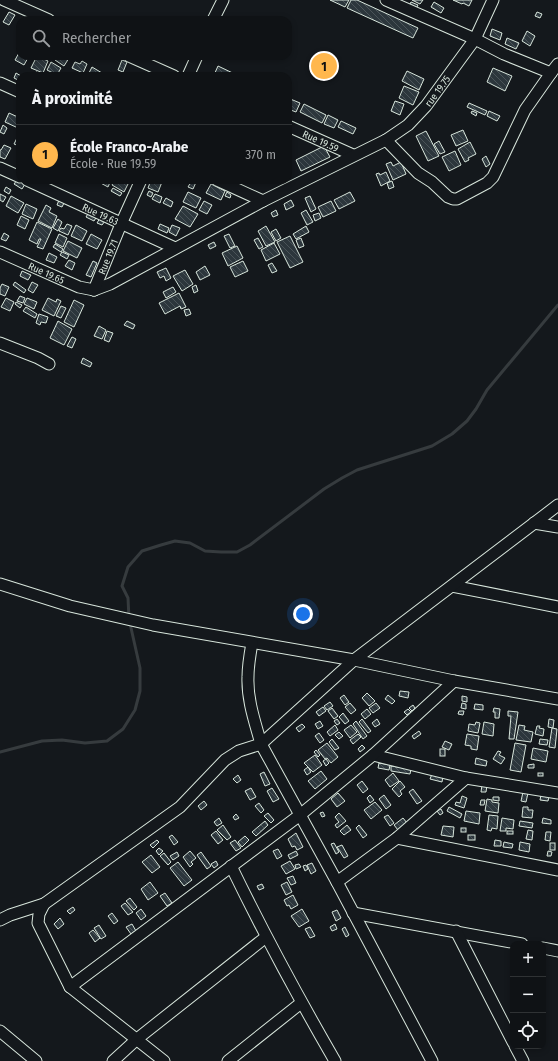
<!DOCTYPE html>
<html lang="fr">
<head>
<meta charset="utf-8">
<style>
	body { margin:0; font-family:"Fira Sans Condensed",sans-serif; background:#1d2022; color:#f1f3f6 }
	.controls { position:absolute; right:12px; bottom:12px; display:grid; overflow:hidden; border-radius:8px; box-shadow:0 2px 6px #0003 }
	.controls button { width:36px; height:36px; display:grid; place-items:center; padding:0; border:0; border-bottom:1px solid #2f3234; background:#0f1215; color:#f1f3f6; font:20px sans-serif }
	.you { position:absolute; left:303px; top:614px; width:14px; height:14px; margin:-10px; border:3px solid #fff; border-radius:50%; background:#1a73e8; box-shadow:0 0 0 6px #1a73e833 }
	.badge { display:grid; place-items:center; width:26px; height:26px; border-radius:50%; background:#ffb74d; color:#111; font-size:13px; font-weight:700 }
	.pin { position:absolute; translate:-50% -50%; border:2px solid #fff; box-shadow:0 1px 4px #0006 }
	.list { margin:0; padding:0; list-style:none }
	h2 { display:flex; justify-content:space-between; align-items:center; height:52px; margin:0; padding:0 16px; font-size:17px }
	h2 small { font-size:13px; font-weight:400; color:#9b9ea0 }
	.list li { display:grid; grid-template-columns:26px 1fr auto; gap:12px; align-items:center; box-sizing:border-box; height:60px; padding:0 16px; border-top:1px solid #2f3234 }
	.list b { display:block; font-size:15px; white-space:nowrap }
	.list p { margin:0; font-size:13px; white-space:nowrap; color:#9b9ea0 }
	.list em { font-size:13px; font-style:normal; color:#9b9ea0 }
	.icon { flex:none; width:22px; height:22px; fill:none; stroke:currentColor; stroke-width:2; stroke-linecap:round; stroke-linejoin:round }
	.map { position:relative; flex:none; width:558px; height:1061px; overflow:hidden }
	.search { position:absolute; background:#0f1215; box-shadow:0 2px 6px #0003; left:16px; top:16px; width:276px; height:44px; display:flex; align-items:center; gap:10px; box-sizing:border-box; padding:0 14px; border-radius:12px; color:#9b9ea0; font-size:15px }
	.panel { position:absolute; background:#0f1215; box-shadow:0 2px 6px #0003; left:16px; top:72px; width:276px; height:112px; border-radius:12px }
	.map>svg:first-child { display:block }
	.lines { fill:none; stroke-linecap:round; stroke-linejoin:round }
	.stream { stroke:#363b3e; stroke-width:3 }
	.building { fill:url(#building-back-hatch); stroke:#d8e6dc }
	.minor-casing { stroke:#d8e6dc; stroke-width:13 }
	.minor { stroke:#14181c; stroke-width:11 }
	.labels { text-anchor:middle; stroke-width:3; stroke-linejoin:round; paint-order:stroke }
	.street-label { font-size:10px; fill:#d8e6dc; stroke:#14181c }
</style>
</head>
<body>
<div class="map">
<svg width="558" height="1061" viewBox="0 0 558 1061">
	<defs>
		<pattern id="building-back-hatch" width="6" height="6" patternUnits="userSpaceOnUse"><rect width="6" height="6" fill="#2c363c"/><path d="M-1 5l2 2M0 0l6 6M5-1l2 2" fill="none" stroke="#4a5358"/></pattern>
	</defs>
	<rect width="100%" height="100%" fill="#14181c"/>
	<g class="lines">
		<!-- stream -->
		<polyline class="stream" points="0,752 42,741 62,740 85,743 107,741 123,729 135,710 140,691 140,668 129,619 128,598 122,586 128,567 142,551 161,545 175,541 190,543 205,551 221,552 237,552 250,545 324,489 342,478 357,470 432,446 452,434 467,421 476,409 487,390 558,305"/>
	</g>
	<!-- building -->
	<g class="building">
		<polygon points="330,0 349,0 345,7"/>
		<polygon points="351,0 357,0 418,28 413,38 347,8"/>
		<polygon points="412,0 423,0 420,4"/>
		<polygon points="453,0 472,0 469,6 463,3 462,4"/>
		<polygon points="411,2 418,5 416,9 409,6"/>
		<polygon points="434,2 444,8 441,13 431,7"/>
		<polygon points="9,12 15,15 9,25 3,22"/>
		<polygon points="537,12 542,14 540,18 535,16"/>
		<polygon points="492,29 502,33 500,40 490,36"/>
		<polygon points="527,31 535,36 530,46 522,41"/>
		<polygon points="507,38 519,43 516,49 505,44"/>
		<polygon points="20,51 20,56 29,56 24,65 15,60"/>
		<polygon points="37,56 48,61 43,73 31,68"/>
		<polygon points="58,56 67,56 69,58 64,66 55,60"/>
		<polygon points="122,60 127,62 123,72 118,70"/>
		<polygon points="82,61 87,64 83,73 72,68 75,62 80,64"/>
		<polygon points="51,62 61,68 57,75 47,70"/>
		<polygon points="218,66 239,76 216,76 214,75"/>
		<polygon points="92,67 102,73 100,76 88,75"/>
		<polygon points="493,68 512,76 505,91 487,82"/>
		<polygon points="407,71 424,79 419,90 402,81"/>
		<polygon points="36,72 42,74 41,76 34,76"/>
		<polygon points="16,73 21,76 20,76 20,81 14,78"/>
		<polygon points="46,73 53,76 44,76"/>
		<polygon points="404,86 419,92 413,105 399,98"/>
		<polygon points="288,98 300,103 296,112 288,109"/>
		<polygon points="395,101 404,104 400,115 391,111"/>
		<polygon points="469,103 487,111 485,115 467,107"/>
		<polygon points="304,104 326,115 322,123 300,112"/>
		<polygon points="472,111 477,113 476,116 471,113"/>
		<polygon points="489,111 500,116 497,121 487,116"/>
		<polygon points="9,113 20,118 20,123 18,128 5,122"/>
		<polygon points="328,115 338,120 334,128 324,124"/>
		<polygon points="341,121 356,128 353,134 338,127"/>
		<polygon points="3,125 7,128 4,134 0,132"/>
		<polygon points="463,130 468,141 456,146 451,135"/>
		<polygon points="426,131 439,156 428,161 416,136"/>
		<polygon points="20,132 20,145 19,146 14,144"/>
		<polygon points="439,141 445,152 440,154 434,144"/>
		<polygon points="470,142 476,154 468,158 469,160 465,162 458,149"/>
		<polygon points="4,145 11,148 5,159 0,157 0,150 1,150"/>
		<polygon points="324,146 330,157 301,171 296,160"/>
		<polygon points="455,151 461,165 449,171 442,157"/>
		<polygon points="486,156 490,164 486,167 482,159"/>
		<polygon points="391,162 393,166 401,162 406,174 393,180 386,164"/>
		<polygon points="386,172 390,181 381,186 376,174 379,173 380,175"/>
		<polygon points="17,180 25,184 22,189 14,184"/>
		<polygon points="95,180 111,180 108,187"/>
		<polygon points="115,180 125,180 129,182 124,192 112,185"/>
		<polygon points="151,180 157,180 162,182 158,192 148,188"/>
		<polygon points="192,180 197,180 193,189 188,187"/>
		<polygon points="392,181 394,187 389,189 387,183"/>
		<polygon points="211,184 225,191 221,200 206,193"/>
		<polygon points="6,187 11,190 9,194 4,191"/>
		<polygon points="113,188 122,193 120,196 111,191"/>
		<polygon points="149,191 153,193 151,197 147,195"/>
		<polygon points="188,192 201,198 196,208 183,202"/>
		<polygon points="227,192 231,195 230,198 225,196"/>
		<polygon points="350,192 355,201 339,209 334,200"/>
		<polygon points="0,194 6,197 3,202 0,200"/>
		<polygon points="155,194 162,197 160,203 152,199"/>
		<polygon points="11,196 24,203 18,213 6,206"/>
		<polygon points="310,196 316,209 311,212 305,198"/>
		<polygon points="166,198 173,202 171,207 163,203"/>
		<polygon points="59,200 64,203 62,207 57,205"/>
		<polygon points="291,200 294,206 286,210 284,204"/>
		<polygon points="204,201 212,205 207,214 199,210"/>
		<polygon points="331,201 336,211 323,217 318,207"/>
		<polygon points="26,204 37,209 33,219 22,214"/>
		<polygon points="46,205 51,208 49,212 57,216 52,228 38,221"/>
		<polygon points="183,206 198,214 190,227 175,219"/>
		<polygon points="276,210 278,215 273,217 271,213"/>
		<polygon points="306,210 313,222 307,225 301,213"/>
		<polygon points="89,212 97,216 94,221 86,217"/>
		<polygon points="319,213 321,218 315,221 313,215"/>
		<polygon points="21,216 29,220 25,229 17,225"/>
		<polygon points="100,218 105,221 102,225 97,223"/>
		<polygon points="58,219 62,222 58,231 53,228"/>
		<polygon points="37,222 52,229 43,249 37,247 41,239 39,239 37,244 29,240"/>
		<polygon points="67,224 72,226 68,235 59,231 61,228 64,229"/>
		<polygon points="160,224 169,228 167,233 158,229"/>
		<polygon points="76,225 87,231 82,241 71,236"/>
		<polygon points="172,225 180,228 176,236 169,232"/>
		<polygon points="266,226 275,242 266,246 258,231"/>
		<polygon points="306,226 309,232 296,239 293,234"/>
		<polygon points="276,229 281,238 276,241 271,232"/>
		<polygon points="4,233 9,236 6,241 1,239"/>
		<polygon points="59,234 67,238 63,247 55,243"/>
		<polygon points="91,234 102,240 97,249 86,244"/>
		<polygon points="229,234 235,246 230,248 224,236"/>
		<polygon points="290,236 303,262 290,268 277,242"/>
		<polygon points="258,238 263,247 259,249 254,240"/>
		<polygon points="301,238 304,246 299,248 296,240"/>
		<polygon points="68,241 82,248 77,258 63,251"/>
		<polygon points="214,242 216,246 210,249 208,245"/>
		<polygon points="274,243 280,254 266,261 261,250"/>
		<polygon points="55,244 63,249 61,252 53,247"/>
		<polygon points="237,246 243,258 228,266 222,253"/>
		<polygon points="62,252 69,255 67,259 60,255"/>
		<polygon points="49,253 57,257 54,263 46,260"/>
		<polygon points="69,260 75,263 72,270 65,266"/>
		<polygon points="93,261 97,263 91,277 86,275"/>
		<polygon points="243,261 248,271 235,277 230,267"/>
		<polygon points="272,263 277,271 272,273 268,265"/>
		<polygon points="205,266 210,275 200,280 196,272"/>
		<polygon points="166,268 171,278 166,281 164,276 160,278 157,272"/>
		<polygon points="185,270 193,284 182,291 173,276"/>
		<polygon points="22,271 31,275 28,280 20,276"/>
		<polygon points="15,282 26,290 24,293 13,285"/>
		<polygon points="32,282 38,285 33,293 28,290"/>
		<polygon points="2,284 9,287 5,296 0,294 0,288"/>
		<polygon points="196,285 198,291 194,293 192,287"/>
		<polygon points="173,287 176,292 166,298 163,292"/>
		<polygon points="179,293 186,307 181,309 180,306 165,314 159,303"/>
		<polygon points="20,296 25,298 23,303 17,301"/>
		<polygon points="6,298 14,302 10,311 1,307"/>
		<polygon points="27,298 37,302 34,309 24,304"/>
		<polygon points="48,298 56,302 57,299 61,301 54,316 42,310"/>
		<polygon points="74,300 84,305 74,327 64,322"/>
		<polygon points="16,302 22,305 20,308 15,304"/>
		<polygon points="61,306 66,308 61,318 56,316"/>
		<polygon points="26,307 37,314 35,318 23,311"/>
		<polygon points="189,309 191,314 186,316 184,310"/>
		<polygon points="39,314 48,317 46,323 41,322 40,325 36,323"/>
		<polygon points="58,321 72,329 64,345 50,338"/>
		<polygon points="127,321 135,325 133,329 124,325"/>
		<polygon points="99,326 106,330 102,339 94,336"/>
		<polygon points="107,331 113,333 109,342 104,340"/>
		<polygon points="72,337 76,339 72,348 67,346"/>
		<polygon points="83,358 92,363 90,367 81,363"/>
		<polygon points="400,691 409,692 408,698 399,696"/>
		<polygon points="367,693 375,701 369,706 362,698"/>
		<polygon points="344,695 349,702 345,705 340,698"/>
		<polygon points="388,695 395,701 392,704 385,699"/>
		<polygon points="462,696 467,697 467,702 462,701"/>
		<polygon points="330,702 333,706 327,710 324,706"/>
		<polygon points="350,703 356,710 351,714 345,707"/>
		<polygon points="376,703 380,708 373,713 369,708"/>
		<polygon points="462,703 466,704 466,709 461,708"/>
		<polygon points="475,704 483,705 483,710 474,709"/>
		<polygon points="413,705 415,708 412,711 409,708"/>
		<polygon points="323,707 326,711 319,716 316,712"/>
		<polygon points="332,708 338,716 334,719 328,711"/>
		<polygon points="494,708 500,709 499,718 495,718 495,712 493,712"/>
		<polygon points="367,709 371,714 365,719 361,714"/>
		<polygon points="408,709 411,712 407,715 404,712"/>
		<polygon points="459,711 464,711 463,715 458,714"/>
		<polygon points="508,711 518,712 514,739 509,739 511,716 508,716"/>
		<polygon points="343,713 349,721 345,724 339,717"/>
		<polygon points="337,719 340,723 337,725 334,721"/>
		<polygon points="362,719 371,731 368,733 359,722"/>
		<polygon points="377,719 380,724 375,727 372,723"/>
		<polygon points="549,719 554,720 553,728 548,727"/>
		<polygon points="320,721 323,726 318,729 315,724"/>
		<polygon points="356,721 367,736 363,739 353,724"/>
		<polygon points="476,722 480,723 478,733 468,731 469,724 475,725"/>
		<polygon points="484,722 494,724 493,736 482,734"/>
		<polygon points="302,724 305,727 299,732 296,728"/>
		<polygon points="335,725 338,730 330,736 327,732"/>
		<polygon points="351,725 357,732 350,738 344,730"/>
		<polygon points="519,725 525,726 524,730 533,732 531,742 516,740"/>
		<polygon points="537,726 540,726 539,728 544,729 543,736 535,734"/>
		<polygon points="552,728 557,729 555,748 549,747"/>
		<polygon points="419,731 421,734 414,739 412,736"/>
		<polygon points="339,732 343,736 339,739 335,735"/>
		<polygon points="319,733 324,740 320,743 315,736"/>
		<polygon points="358,734 361,737 353,744 350,740"/>
		<polygon points="467,734 479,736 477,750 471,749 471,746 465,745"/>
		<polygon points="332,739 339,748 335,750 329,742"/>
		<polygon points="540,739 548,740 547,745 539,744"/>
		<polygon points="445,741 452,744 449,750 442,747"/>
		<polygon points="327,743 338,757 331,763 327,758 325,759 318,750"/>
		<polygon points="515,743 526,745 521,772 510,770"/>
		<polygon points="362,745 365,748 360,752 358,749"/>
		<polygon points="533,748 548,751 546,762 531,759"/>
		<rect x="440" y="749" width="5" height="7"/>
		<polygon points="316,750 320,755 318,757 314,752"/>
		<polygon points="498,751 501,752 499,755 505,758 501,764 493,759"/>
		<polygon points="315,755 322,765 313,772 304,763"/>
		<polygon points="476,758 487,761 486,766 475,764"/>
		<polygon points="326,759 329,763 326,766 323,761"/>
		<polygon points="379,763 390,765 389,770 378,768"/>
		<polygon points="534,764 534,768 528,768 528,765"/>
		<polygon points="391,766 411,769 410,774 391,771"/>
		<polygon points="308,767 311,772 307,775 304,770"/>
		<polygon points="321,771 327,779 315,789 308,781"/>
		<polygon points="264,772 270,784 265,786 260,774"/>
		<polygon points="393,773 399,781 390,787 385,780"/>
		<rect x="538" y="773" width="5" height="3"/>
		<polygon points="432,774 443,776 442,782 430,779"/>
		<polygon points="238,775 241,780 237,783 233,779"/>
		<polygon points="362,781 368,789 363,793 357,785"/>
		<polygon points="400,781 405,787 400,791 402,794 399,797 392,789"/>
		<polygon points="482,785 487,785 486,792 481,792"/>
		<polygon points="251,788 256,797 250,800 245,791"/>
		<polygon points="272,788 279,799 273,802 267,791"/>
		<polygon points="413,789 422,801 417,804 409,792"/>
		<polygon points="523,792 528,793 526,802 521,801"/>
		<polygon points="338,793 345,801 337,807 331,799"/>
		<polygon points="370,795 374,800 370,803 367,798"/>
		<polygon points="384,795 391,805 386,809 379,799"/>
		<polygon points="541,795 549,797 548,801 540,800"/>
		<polygon points="462,796 467,798 464,808 455,805 456,802 460,803"/>
		<polygon points="493,797 499,797 499,801 493,800"/>
		<polygon points="487,799 492,800 492,802 499,803 498,813 485,811"/>
		<polygon points="481,800 485,800 484,805 480,805"/>
		<polygon points="204,801 207,805 201,810 198,806"/>
		<polygon points="375,802 382,810 371,819 364,810"/>
		<polygon points="259,803 264,810 261,813 255,806"/>
		<polygon points="449,807 462,814 460,818 447,811"/>
		<polygon points="523,807 528,807 528,810 533,810 532,818 522,817"/>
		<polygon points="441,809 443,813 440,815 437,811"/>
		<polygon points="466,811 480,813 479,824 464,821"/>
		<polygon points="323,812 325,816 322,817 320,813"/>
		<polygon points="268,813 274,820 271,823 264,816"/>
		<polygon points="339,813 346,821 337,828 335,825 339,822 335,817"/>
		<polygon points="236,814 239,818 235,820 233,817"/>
		<polygon points="388,815 394,823 390,826 384,817"/>
		<polygon points="489,815 498,816 497,829 492,828 491,831 487,830"/>
		<polygon points="219,818 222,823 217,826 214,822"/>
		<polygon points="403,818 407,823 398,830 394,825"/>
		<polygon points="502,818 514,820 513,829 506,828 506,831 500,831"/>
		<polygon points="543,818 551,820 551,824 542,823"/>
		<polygon points="265,821 268,825 256,836 252,832"/>
		<polygon points="520,821 533,823 532,828 519,826"/>
		<polygon points="223,825 231,837 227,840 217,830"/>
		<polygon points="347,825 351,830 344,835 340,831"/>
		<polygon points="359,825 367,835 363,838 356,828"/>
		<polygon points="443,826 454,827 453,837 441,835"/>
		<rect x="461" y="828" width="5" height="4"/>
		<polygon points="528,830 533,831 532,840 526,839"/>
		<polygon points="216,831 223,840 218,844 211,835"/>
		<rect x="507" y="831" width="6" height="3"/>
		<polygon points="546,832 551,832 550,841 545,840"/>
		<polygon points="296,833 303,847 297,850 295,846 292,847 288,839"/>
		<polygon points="172,835 178,842 174,845 169,837"/>
		<rect x="468" y="835" width="7" height="5"/>
		<polygon points="245,836 249,840 242,847 238,842"/>
		<polygon points="157,840 159,842 153,848 150,845"/>
		<polygon points="235,840 241,848 236,851 230,843"/>
		<polygon points="495,840 501,841 501,846 494,846"/>
		<polygon points="504,842 513,844 512,848 503,847"/>
		<polygon points="520,842 530,844 529,852 519,850"/>
		<polygon points="334,843 339,852 336,854 331,844"/>
		<rect x="550" y="843" width="5" height="7"/>
		<polygon points="342,845 348,856 344,858 337,847"/>
		<polygon points="159,848 163,851 159,855 156,851"/>
		<polygon points="278,849 282,856 277,859 273,851"/>
		<polygon points="190,851 196,858 191,862 193,864 190,867 183,857"/>
		<polygon points="296,851 298,855 290,859 288,855"/>
		<polygon points="548,851 552,852 551,856 547,856"/>
		<polygon points="177,852 179,856 173,860 170,856"/>
		<polygon points="201,852 211,866 207,869 197,855"/>
		<polygon points="164,853 171,862 168,865 160,856"/>
		<polygon points="151,855 160,867 152,873 142,862"/>
		<polygon points="216,861 218,865 214,868 211,864"/>
		<polygon points="290,861 295,869 286,874 281,866"/>
		<polygon points="178,862 192,880 184,886 170,868"/>
		<polygon points="312,863 316,871 311,874 307,865"/>
		<polygon points="299,864 301,867 296,869 295,865"/>
		<polygon points="306,865 308,869 305,871 303,866"/>
		<polygon points="293,876 296,883 291,885 287,878"/>
		<polygon points="150,882 158,893 148,900 141,889"/>
		<polygon points="287,882 292,892 286,895 281,885"/>
		<polygon points="262,884 264,888 259,890 257,886"/>
		<polygon points="165,893 172,903 167,906 160,896"/>
		<polygon points="293,895 298,905 291,909 289,905 287,906 284,900"/>
		<polygon points="130,898 137,907 134,910 126,901"/>
		<polygon points="125,903 133,912 128,915 121,906"/>
		<polygon points="73,907 75,910 70,914 67,911"/>
		<polygon points="141,909 146,916 141,920 136,913"/>
		<polygon points="302,909 309,921 299,927 291,916"/>
		<polygon points="337,910 341,918 336,921 332,912"/>
		<polygon points="112,913 118,921 114,924 108,916"/>
		<polygon points="60,918 64,924 58,929 54,924"/>
		<polygon points="132,924 136,931 131,934 126,927"/>
		<polygon points="335,924 337,929 332,931 330,927"/>
		<polygon points="99,925 106,936 101,939 94,928"/>
		<polygon points="310,927 315,936 310,938 305,929"/>
		<polygon points="345,927 349,935 346,937 342,929"/>
		<polygon points="93,930 100,938 95,942 89,933"/>
	</g>
	<g class="lines">
		<defs>
			<g id="minor">
				<polyline points="4,0 49,20"/>
				<polyline points="386,0 475,39 504,54 551,73 558,64"/>
				<polyline points="213,20 223,0"/>
				<polyline points="129,56 174,76"/>
				<polyline points="188,76 197,56"/>
				<polyline points="0,83 20,92"/>
				<path id="s1" d="M288,126L353,155"/>
				<polyline points="386,140 418,173 432,182 448,197 453,199 457,199 487,183 493,177 525,110 551,73"/>
				<polyline points="0,168 20,177"/>
				<path id="s2" d="M27,180L175,248"/>
				<polyline points="217,180 263,201"/>
				<path id="s3" d="M0,252L79,287L94,290"/>
				<path id="s4" d="M94,290L110,284L263,201L386,140L408,125L426,106L475,39L493,0"/>
				<path id="s5" d="M94,290L121,224L141,180"/>
				<polyline points="0,343 38,358 49,364"/>
				<polyline points="534,523 558,527"/>
				<polyline points="0,584 70,606 153,625 354,660 454,681 558,699"/>
				<polyline points="452,586 558,607"/>
				<path d="M252,643C250,654 248,666 248,677C247,700 255,722 261,744L337,882L432,1061"/>
				<polyline points="373,755 466,778 558,793"/>
				<polyline points="397,838 558,870"/>
				<path d="M231,866C263,932 298,997 335,1061"/>
				<polyline points="337,882 397,838 466,778"/>
				<polyline points="44,904 39,914 38,923 70,987 164,1061"/>
				<polyline points="353,913 522,944"/>
				<polyline points="0,920 10,915 44,904 180,807 225,760 239,751 261,744 354,660 558,505"/>
				<polyline points="456,931 513,1042"/>
				<polyline points="543,948 558,951"/>
				<polyline points="70,987 300,815 373,755 454,681"/>
				<polyline points="0,1031 36,1061"/>
				<polyline points="515,1046 523,1061"/>
				<polyline points="113,1061 137,1039 266,937"/>
				<polyline points="228,1061 301,1003"/>
			</g>
		</defs>
		<!-- minor casing -->
		<use href="#minor" class="minor-casing"/>
		<!-- minor -->
		<use href="#minor" class="minor"/>
	</g>
	<g class="labels">
		<!-- street labels -->
		<g class="street-label">
			<text dy="4" stroke="none"><textPath href="#s4" startOffset="400">rue 19.75</textPath></text>
			<text dy="4" stroke="none"><textPath href="#s1" startOffset="36">Rue 19.59</textPath></text>
			<text dy="4" stroke="none"><textPath href="#s2" startOffset="81">Rue 19.63</textPath></text>
			<text dy="4" stroke="none"><textPath href="#s5" startOffset="36">Rue 19.71</textPath></text>
			<text dy="4" stroke="none"><textPath href="#s3" startOffset="51">Rue 19.65</textPath></text>
		</g>
	</g>
</svg>
<div class="controls">
<button>+</button>
<button>−</button>
<button><svg class="icon" aria-label="locate" viewBox="0 0 24 24"><circle cx="12" cy="12" r="6"/><path d="M12 2v4M12 18v4M2 12h4M18 12h4"/></svg></button>
</div>
<div class="you"></div>
<div class="pin badge" style="left:324px;top:66px">1</div>
<div class="search"><svg class="icon" aria-label="search" viewBox="0 0 24 24"><circle cx="10" cy="10" r="6"/><path d="M15 15l6 6"/></svg>Rechercher</div>
<section class="panel">
<h2>À proximité<small></small></h2>
<ul class="list">
<li><span class="badge">1</span><div><b>École Franco-Arabe</b><p>École · Rue 19.59</p></div><em>370 m</em></li>
</ul>
</section>
</div>
</body>
</html>
